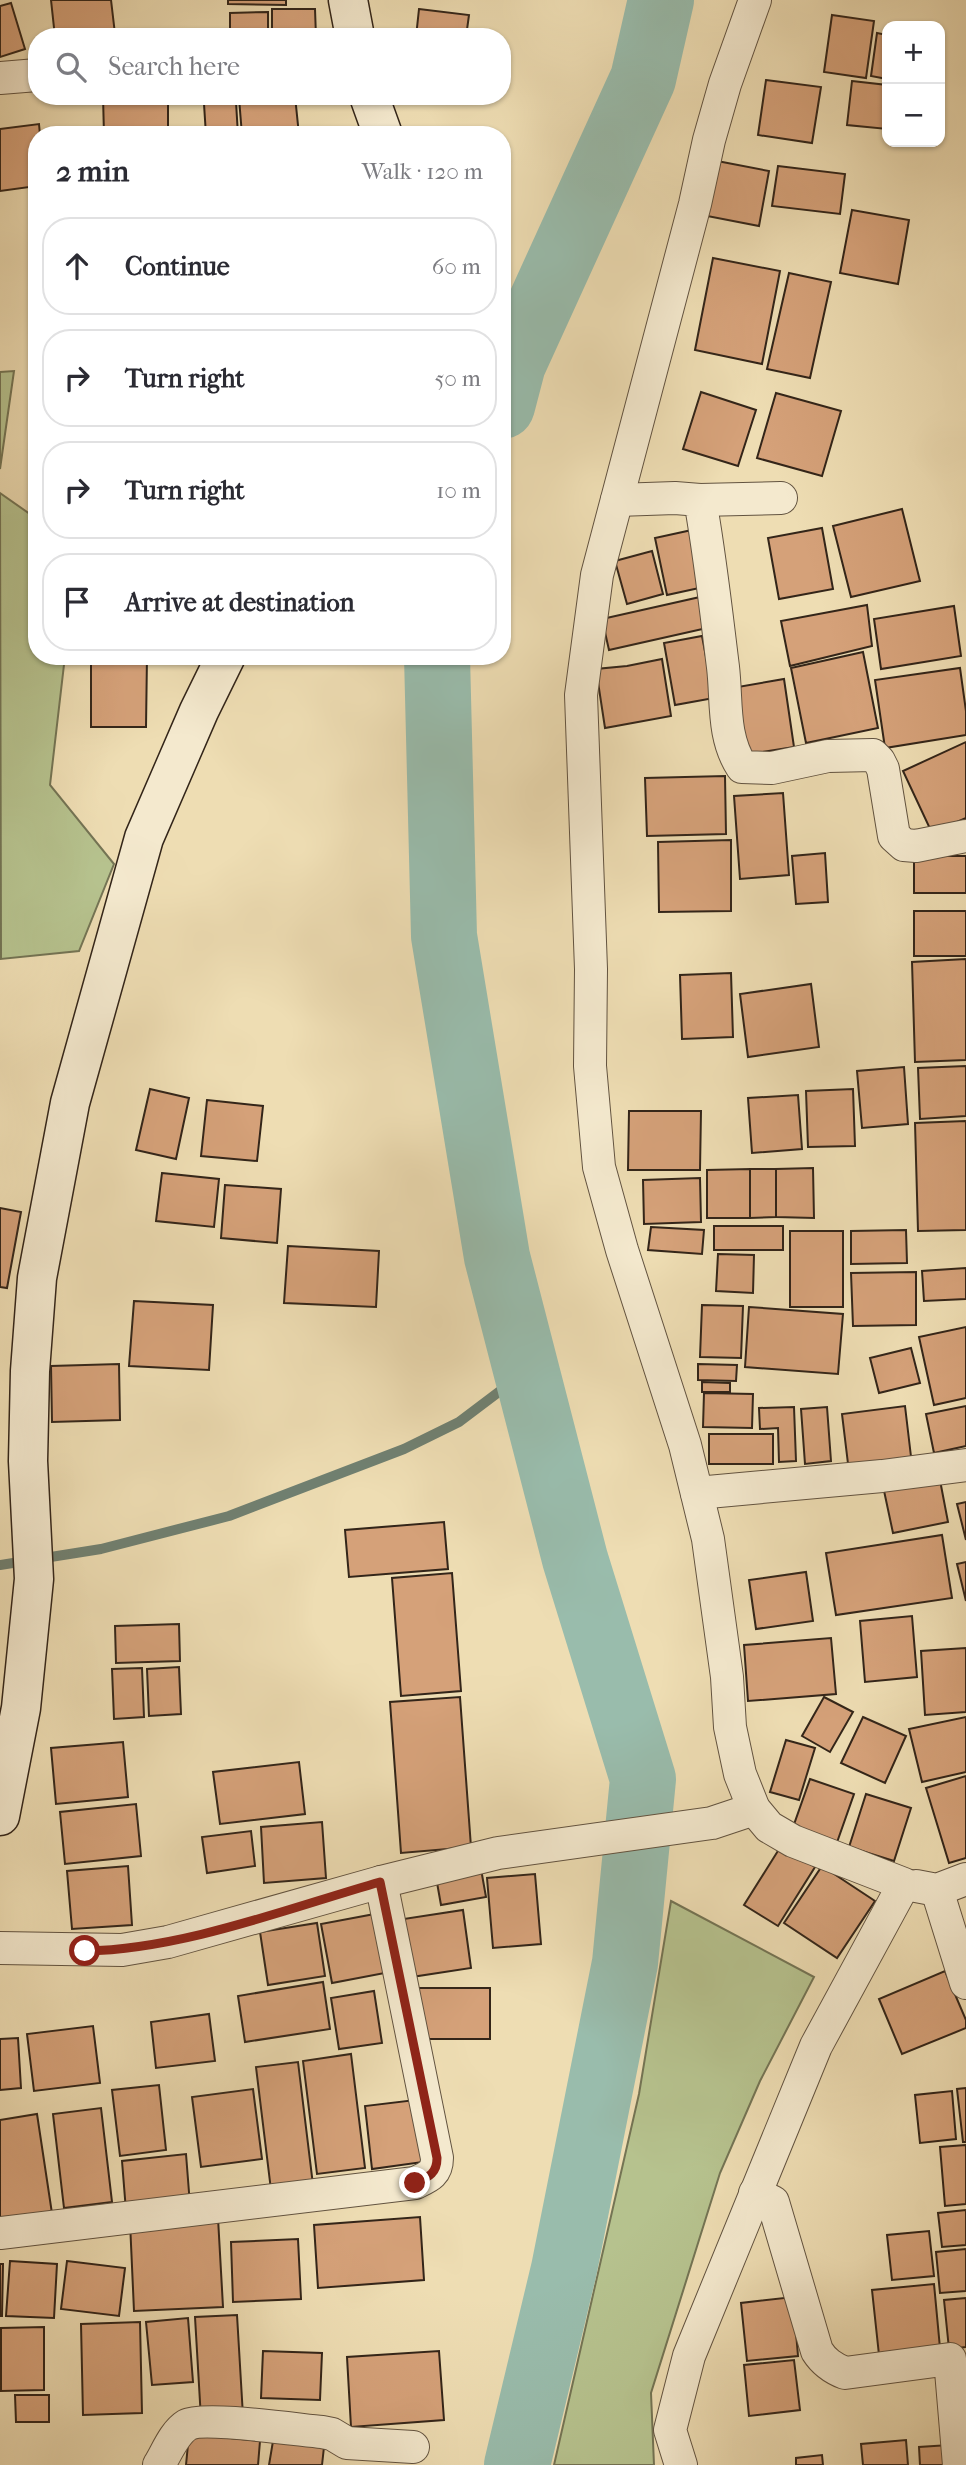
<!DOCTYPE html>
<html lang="en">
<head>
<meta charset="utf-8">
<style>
	body { margin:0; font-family:"IM FELL French Canon",serif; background:#f7f7f7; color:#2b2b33 }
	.controls { position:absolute; right:21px; top:21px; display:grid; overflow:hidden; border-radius:14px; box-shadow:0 2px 5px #0004 }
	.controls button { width:63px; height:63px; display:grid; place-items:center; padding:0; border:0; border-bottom:2px solid #e1e1e2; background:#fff; color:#2b2b33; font:35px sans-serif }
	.stop { position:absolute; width:21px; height:21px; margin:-16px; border:5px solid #8f2418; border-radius:50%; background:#fff }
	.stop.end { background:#8f2418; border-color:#fff; box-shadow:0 2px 7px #0008 }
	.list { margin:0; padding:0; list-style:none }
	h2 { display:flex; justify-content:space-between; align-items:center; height:91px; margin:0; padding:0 28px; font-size:30px }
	h2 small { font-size:23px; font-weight:400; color:#7c7c81 }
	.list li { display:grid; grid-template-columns:46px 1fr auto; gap:21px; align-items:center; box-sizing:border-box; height:98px; margin:0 14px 14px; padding:0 14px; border:2px solid #e1e1e2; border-radius:28px }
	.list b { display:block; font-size:26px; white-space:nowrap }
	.list em { font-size:23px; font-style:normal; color:#7c7c81 }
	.icon { flex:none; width:38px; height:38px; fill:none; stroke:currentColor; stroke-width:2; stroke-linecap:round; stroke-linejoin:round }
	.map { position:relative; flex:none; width:966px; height:2465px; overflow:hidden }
	.search { position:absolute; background:#fff; box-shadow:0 2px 5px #0004; left:28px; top:28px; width:483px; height:77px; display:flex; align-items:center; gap:18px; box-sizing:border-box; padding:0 24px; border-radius:28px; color:#7c7c81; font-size:26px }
	.panel { position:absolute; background:#fff; box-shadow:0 2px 5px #0004; left:28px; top:126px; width:483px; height:539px; border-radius:28px }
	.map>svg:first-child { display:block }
	.green { fill:#b6c28e; stroke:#747454; stroke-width:2 }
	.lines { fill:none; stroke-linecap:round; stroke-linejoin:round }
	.stream { stroke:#708071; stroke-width:10 }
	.river { stroke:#99bcac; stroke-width:66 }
	.building { fill:#d5a179; stroke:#332519; stroke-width:2 }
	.street-casing { stroke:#625340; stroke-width:34 }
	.secondary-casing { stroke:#332519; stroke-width:41 }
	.street { stroke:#f4e9ce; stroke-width:32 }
	.secondary { stroke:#f4e9ce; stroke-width:38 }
	.route { stroke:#8f2418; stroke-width:9 }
</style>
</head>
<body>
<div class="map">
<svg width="966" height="2465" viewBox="0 0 966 2465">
	<rect width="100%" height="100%" fill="#eeddb3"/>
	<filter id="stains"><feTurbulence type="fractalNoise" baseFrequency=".00286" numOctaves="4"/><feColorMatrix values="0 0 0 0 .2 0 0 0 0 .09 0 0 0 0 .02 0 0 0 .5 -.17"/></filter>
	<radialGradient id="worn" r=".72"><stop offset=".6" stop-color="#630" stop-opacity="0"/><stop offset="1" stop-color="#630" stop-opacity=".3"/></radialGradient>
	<!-- green -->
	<g class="green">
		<polygon points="14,371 0,469 0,372"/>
		<polygon points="0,493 37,519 37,656 65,656 50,785 114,864 79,951 1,959"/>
		<polygon points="671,1901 814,1977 760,2081 720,2173 651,2393 654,2465 554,2465 639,2094"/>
	</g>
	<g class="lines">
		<!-- stream -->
		<polyline class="stream" points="0,1565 101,1549 229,1516 404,1449 459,1422 508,1385 526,1368"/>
		<!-- river -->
		<g class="river">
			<polyline points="502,406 513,364 643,79 661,0"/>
			<polyline points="437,656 444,936 497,1257 575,1559 643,1779 625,1963 564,2269 517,2465"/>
		</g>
	</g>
	<!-- building -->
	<g class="building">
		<polygon points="51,0 111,0 115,34 55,37"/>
		<polygon points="228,0 286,0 286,5 228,4"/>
		<polygon points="11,3 25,49 0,57 0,6"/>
		<polygon points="272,9 315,9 316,37 272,37"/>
		<polygon points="419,9 469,15 466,37 416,37"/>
		<polygon points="268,12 268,37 230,37 230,13"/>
		<polygon points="832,15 874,21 866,78 824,72"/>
		<polygon points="877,33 887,35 887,79 871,76"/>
		<polygon points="766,80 821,87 812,143 758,135"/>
		<polygon points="852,81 887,85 887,129 847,125"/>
		<polygon points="103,96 168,96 168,135 104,135"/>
		<polygon points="255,96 295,96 299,135 242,135 239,98"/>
		<polygon points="236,102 238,135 206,135 204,104"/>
		<polygon points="39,124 40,135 37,135 37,186 0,191 0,129"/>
		<polygon points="712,160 769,171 759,226 702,215"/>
		<polygon points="778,166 845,174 840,214 772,206"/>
		<polygon points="852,210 909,220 898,284 840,273"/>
		<polygon points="713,258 780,271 762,364 695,350"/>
		<polygon points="789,273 831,282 810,378 767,369"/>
		<polygon points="701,392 756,410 738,466 683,449"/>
		<polygon points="776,393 841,411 822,476 757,458"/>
		<polygon points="902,509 920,581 851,597 833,526"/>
		<polygon points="701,528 713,585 667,595 655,538"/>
		<polygon points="822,528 833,589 779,599 768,538"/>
		<polygon points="652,551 663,594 627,604 615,561"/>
		<polygon points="700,597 707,628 609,650 602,619"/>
		<polygon points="867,605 872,646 790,666 781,621"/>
		<polygon points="954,606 961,656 881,669 874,619"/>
		<polygon points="702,636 714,698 675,705 664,643"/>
		<polygon points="863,652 878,728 806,743 791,668"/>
		<polygon points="91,656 147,656 146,727 91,727"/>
		<polygon points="662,659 671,716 605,728 596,669 627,666"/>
		<polygon points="960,668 966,711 966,735 885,748 875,680"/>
		<polygon points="784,679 794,747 743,755 732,688"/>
		<polygon points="966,742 966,818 932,833 903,771"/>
		<polygon points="725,776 726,834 647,836 645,778"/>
		<polygon points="783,793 789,875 740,879 734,796"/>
		<polygon points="731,840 731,911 659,912 658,842"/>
		<polygon points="825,853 828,902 796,904 792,856"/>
		<rect x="914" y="856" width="52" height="37"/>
		<rect x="914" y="911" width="52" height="45"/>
		<polygon points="966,959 966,1060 915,1062 912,962"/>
		<polygon points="731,973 733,1037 682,1039 680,975"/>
		<polygon points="811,984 819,1047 748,1057 740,994"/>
		<polygon points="966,1066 966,1116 920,1119 918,1068"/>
		<polygon points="904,1067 908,1124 862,1128 857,1071"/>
		<polygon points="150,1089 189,1098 176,1159 136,1150"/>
		<polygon points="853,1089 855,1146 808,1147 806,1091"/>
		<polygon points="798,1095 802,1149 752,1153 748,1098"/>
		<polygon points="207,1100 263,1106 257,1161 201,1156"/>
		<polygon points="629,1111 701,1111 700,1170 628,1170"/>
		<polygon points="966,1121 966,1230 918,1231 915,1123"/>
		<polygon points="813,1168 814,1218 776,1217 776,1169"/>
		<polygon points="750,1169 776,1169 776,1217 750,1218"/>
		<polygon points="750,1169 750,1218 707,1218 707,1170"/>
		<polygon points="162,1173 219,1179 214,1227 156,1221"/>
		<polygon points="700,1178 701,1222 644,1224 643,1180"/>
		<polygon points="225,1185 281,1189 277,1243 221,1238"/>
		<polygon points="0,1208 21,1212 7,1288 0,1287"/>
		<rect x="714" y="1226" width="69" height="24"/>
		<polygon points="651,1227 704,1230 702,1254 648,1250"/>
		<polygon points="906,1230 907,1263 851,1264 851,1231"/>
		<rect x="790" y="1231" width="53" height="76"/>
		<polygon points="288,1246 379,1251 376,1307 284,1303"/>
		<polygon points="718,1254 754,1255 753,1293 716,1291"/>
		<polygon points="966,1268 966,1299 924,1301 922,1271"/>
		<polygon points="916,1272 916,1325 853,1326 851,1273"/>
		<polygon points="134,1301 213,1305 209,1370 129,1366"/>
		<polygon points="702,1305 743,1306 741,1358 700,1357"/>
		<polygon points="749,1307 843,1314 838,1374 745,1367"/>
		<polygon points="966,1327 966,1398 934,1405 919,1337"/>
		<polygon points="911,1348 920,1383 879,1393 870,1358"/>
		<polygon points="119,1364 120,1420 52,1422 51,1366"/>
		<polygon points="698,1364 737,1365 736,1381 698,1380"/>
		<polygon points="702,1382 730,1383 730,1392 702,1392"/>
		<polygon points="704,1393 753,1394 752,1428 703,1427"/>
		<polygon points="905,1406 912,1465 849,1472 842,1414"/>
		<polygon points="966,1406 966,1446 934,1453 926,1414"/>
		<polygon points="794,1407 796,1461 779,1462 778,1428 760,1429 759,1408"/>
		<polygon points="827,1407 831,1461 805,1464 801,1409"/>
		<rect x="709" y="1434" width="64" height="30"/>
		<polygon points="939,1475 948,1522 893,1533 883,1486"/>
		<polygon points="966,1502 966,1540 957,1504"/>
		<polygon points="444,1522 448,1569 349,1577 345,1530"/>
		<polygon points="942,1535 952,1598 836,1615 826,1553"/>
		<polygon points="966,1562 966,1601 957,1564"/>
		<polygon points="806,1572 813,1621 756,1629 749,1580"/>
		<polygon points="452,1573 461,1691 401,1696 392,1578"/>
		<polygon points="912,1616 917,1677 865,1682 860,1621"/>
		<polygon points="179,1624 180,1661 116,1663 115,1626"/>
		<polygon points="831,1638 836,1694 748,1701 744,1645"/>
		<polygon points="966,1648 966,1712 925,1715 921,1651"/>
		<polygon points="179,1667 181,1714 149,1716 147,1669"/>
		<polygon points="142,1668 144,1717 114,1719 112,1669"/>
		<polygon points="460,1697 471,1847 401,1853 390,1702"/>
		<polygon points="824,1697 853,1712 830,1752 802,1736"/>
		<polygon points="863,1717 906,1736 885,1783 841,1763"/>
		<polygon points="966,1717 966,1772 922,1782 909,1729"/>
		<polygon points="786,1740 815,1748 799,1800 770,1792"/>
		<polygon points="123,1742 128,1797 56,1804 51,1748"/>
		<polygon points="299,1762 305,1814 220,1824 213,1772"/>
		<polygon points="966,1776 966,1858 949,1863 926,1788"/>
		<polygon points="810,1779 854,1794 835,1848 791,1833"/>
		<polygon points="866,1794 911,1808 894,1861 849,1847"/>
		<polygon points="136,1804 141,1856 65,1864 60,1812"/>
		<polygon points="322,1822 326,1878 264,1883 261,1827"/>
		<polygon points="251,1831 255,1866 207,1873 202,1837"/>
		<polygon points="781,1846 815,1867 778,1926 744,1905"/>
		<polygon points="128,1866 132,1925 72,1929 67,1871"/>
		<polygon points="822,1866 875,1901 837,1958 784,1923"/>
		<polygon points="481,1869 486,1897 441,1905 436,1877"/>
		<polygon points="535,1874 541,1944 493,1948 487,1878"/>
		<polygon points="463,1910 471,1968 405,1978 397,1920"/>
		<polygon points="380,1913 390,1972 332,1983 321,1924"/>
		<polygon points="317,1923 325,1976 268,1985 260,1932"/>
		<polygon points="945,1971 966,2020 966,2028 902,2054 879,1999"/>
		<polygon points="323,1982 330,2029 245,2042 238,1996"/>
		<rect x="417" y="1988" width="73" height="51"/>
		<polygon points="374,1991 382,2043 339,2049 331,1998"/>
		<polygon points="209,2014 215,2061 156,2068 151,2022"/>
		<polygon points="93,2026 100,2083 34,2091 27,2034"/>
		<polygon points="18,2038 21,2088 0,2090 0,2039"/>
		<polygon points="351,2054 365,2168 317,2174 303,2061"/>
		<polygon points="298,2062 313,2185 271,2190 256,2067"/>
		<polygon points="159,2085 166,2150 120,2156 112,2090"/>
		<polygon points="966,2088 966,2142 963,2142 957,2089"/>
		<polygon points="253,2089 262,2159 201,2167 192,2097"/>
		<polygon points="952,2091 956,2139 920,2143 915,2095"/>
		<polygon points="415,2100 423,2162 372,2169 365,2106"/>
		<polygon points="101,2108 112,2202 64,2208 53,2114"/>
		<polygon points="37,2114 53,2220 0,2228 0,2120"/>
		<polygon points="966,2145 966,2204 945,2206 940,2147"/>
		<polygon points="186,2154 190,2205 126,2211 122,2161"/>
		<polygon points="966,2210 966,2245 942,2247 938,2213"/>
		<polygon points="420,2217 424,2280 318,2288 314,2225"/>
		<polygon points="218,2218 223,2307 134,2311 130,2222"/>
		<polygon points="929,2231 934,2276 892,2280 887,2235"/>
		<polygon points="298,2239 301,2299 233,2302 231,2242"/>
		<polygon points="966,2249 966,2291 940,2293 936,2252"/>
		<polygon points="10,2261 57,2264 54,2318 6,2316"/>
		<polygon points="67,2261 125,2268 119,2316 61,2309"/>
		<polygon points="0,2264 3,2264 2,2316 0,2316"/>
		<polygon points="934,2284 940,2348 879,2355 872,2290"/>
		<polygon points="793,2297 798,2356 747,2361 741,2303"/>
		<polygon points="966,2298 966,2347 949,2349 944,2300"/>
		<polygon points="237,2315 243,2416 201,2419 195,2317"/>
		<polygon points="188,2318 193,2382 152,2385 146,2322"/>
		<polygon points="140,2322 142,2413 83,2415 81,2324"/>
		<polygon points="44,2327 44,2390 1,2391 1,2328"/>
		<polygon points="263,2351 322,2353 320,2400 261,2398"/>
		<polygon points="439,2351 444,2420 351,2427 347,2357"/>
		<polygon points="794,2360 800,2410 749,2416 744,2365"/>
		<polygon points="15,2395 49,2395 49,2422 16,2422"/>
		<polygon points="189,2434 260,2441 258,2465 186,2465"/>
		<polygon points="906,2440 908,2465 863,2465 861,2444"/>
		<polygon points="273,2441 324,2447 322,2465 269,2465"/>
		<polygon points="949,2445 950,2465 920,2465 919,2447"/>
		<polygon points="822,2455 823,2465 796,2465 796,2458"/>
	</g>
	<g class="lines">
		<defs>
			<g id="street">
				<polyline points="0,78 37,75"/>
				<path d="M617,500L675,498L700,500C710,555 716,611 723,667C727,700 722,737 742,767L772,768L828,756L873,755L879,761L883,769L894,836L904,845L916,846L966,836"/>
				<polyline points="700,500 781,498"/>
				<polyline points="697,1493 882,1476 966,1465"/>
				<polyline points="916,1886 937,1890 966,1879"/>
				<polyline points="937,1890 966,1983"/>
				<polyline points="0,1948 122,1950 168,1942 381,1882 498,1853 712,1823 754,1809"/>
				<path d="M755,2193L773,2202L817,2351C824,2362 832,2368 845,2373L950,2359L959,2465"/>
				<path d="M0,2233L415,2183C428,2177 437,2174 437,2158L381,1882"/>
				<path d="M159,2465C167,2452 174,2433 187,2425C203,2416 299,2430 322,2432L332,2434L347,2443L413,2447"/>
				<polyline points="681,2465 670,2430 689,2356 816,2046 904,1884 793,1841 769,1827 754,1809 740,1774 730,1727 727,1677 708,1539 685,1445 622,1250 599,1167 590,1066 591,969 581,695 597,575 695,204 709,140 725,84 755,0"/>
			</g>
			<g id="secondary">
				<polyline points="348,0 355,37"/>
				<polyline points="369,96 383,135"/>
				<polyline points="0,1816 21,1708 34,1579 28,1461 30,1371 37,1278 70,1103 144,838 199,711 226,656"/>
			</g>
		</defs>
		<!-- street casing -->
		<use href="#street" class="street-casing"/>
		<!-- secondary casing -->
		<use href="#secondary" class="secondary-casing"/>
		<!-- street -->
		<use href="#street" class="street"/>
		<!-- secondary -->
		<use href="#secondary" class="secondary"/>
	</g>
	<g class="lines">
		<!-- route -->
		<path class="route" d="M85,1951C183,1949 286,1909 380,1882L437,2158C437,2174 428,2177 415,2183"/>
	</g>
	<rect width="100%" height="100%" filter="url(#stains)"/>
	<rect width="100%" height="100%" fill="url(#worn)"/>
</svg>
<div class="controls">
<button>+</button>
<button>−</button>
</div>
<div class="stop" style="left:85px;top:1951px"></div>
<div class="stop end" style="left:415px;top:2183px"></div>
<div class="search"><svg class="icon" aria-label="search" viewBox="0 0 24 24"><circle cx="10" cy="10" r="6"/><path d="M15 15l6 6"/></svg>Search here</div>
<section class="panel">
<h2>2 min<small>Walk · 120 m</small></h2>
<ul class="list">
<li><svg class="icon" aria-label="ahead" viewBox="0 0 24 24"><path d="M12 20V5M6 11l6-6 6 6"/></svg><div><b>Continue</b></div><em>60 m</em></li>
<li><svg class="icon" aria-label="right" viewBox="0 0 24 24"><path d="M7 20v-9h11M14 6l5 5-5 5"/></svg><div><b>Turn right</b></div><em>50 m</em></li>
<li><svg class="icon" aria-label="right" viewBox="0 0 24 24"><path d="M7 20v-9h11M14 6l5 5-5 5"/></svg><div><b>Turn right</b></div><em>10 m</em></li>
<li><svg class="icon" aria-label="arrive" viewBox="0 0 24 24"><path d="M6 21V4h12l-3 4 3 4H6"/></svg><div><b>Arrive at destination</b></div></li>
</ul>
</section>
</div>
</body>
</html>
